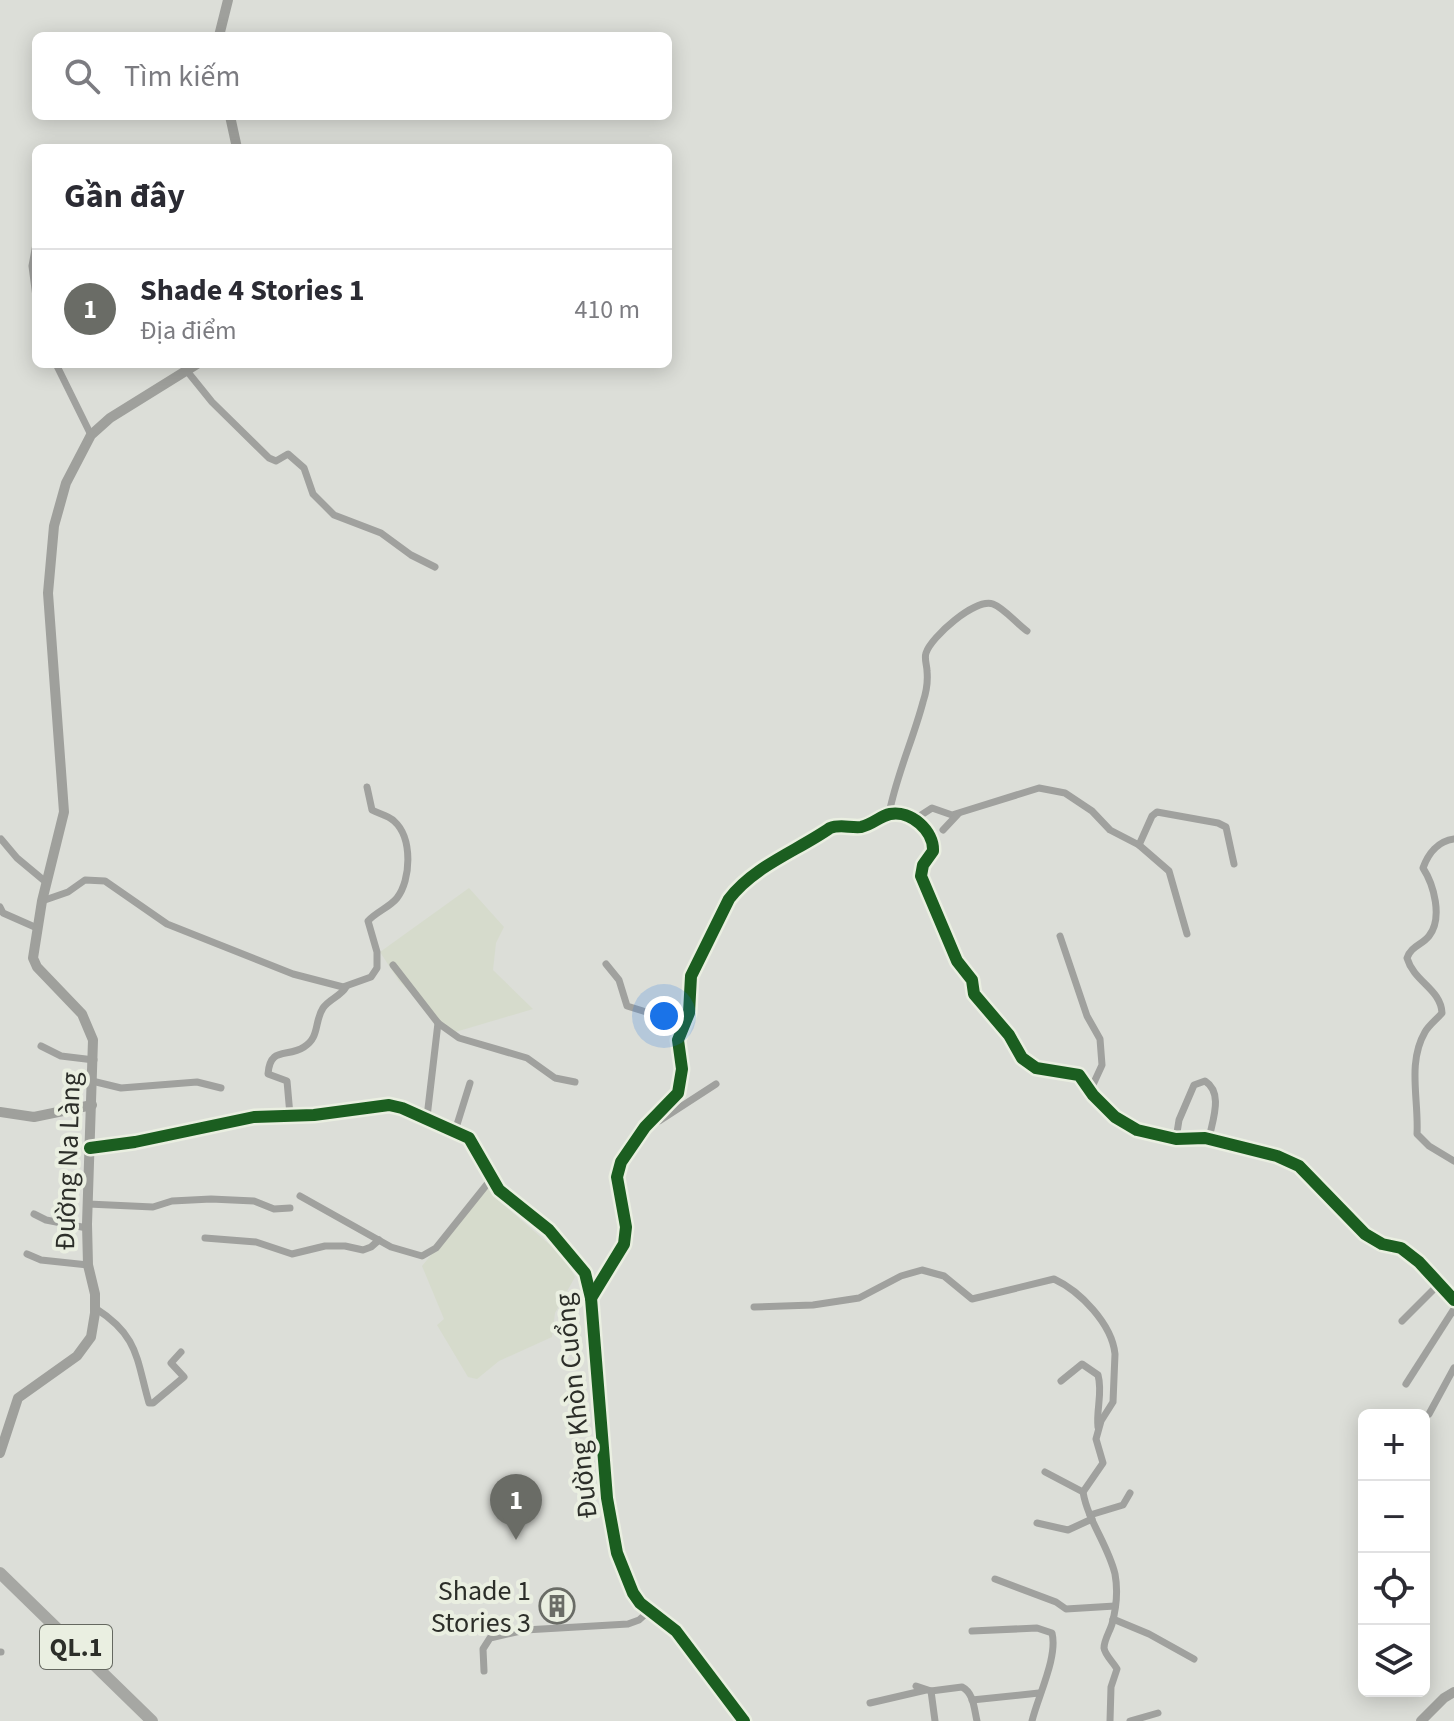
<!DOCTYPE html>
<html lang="vi">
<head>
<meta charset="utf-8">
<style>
	body { margin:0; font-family:"Source Sans 3",sans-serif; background:#f2f2f3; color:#2b2b33 }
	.controls { position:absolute; right:24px; bottom:24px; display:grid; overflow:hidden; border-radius:12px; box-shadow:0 4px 20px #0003 }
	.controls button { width:72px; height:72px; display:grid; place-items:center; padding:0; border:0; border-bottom:2px solid #e1e1e2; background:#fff; color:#2b2b33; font:40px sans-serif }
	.you { position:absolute; left:664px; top:1016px; width:28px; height:28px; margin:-20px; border:6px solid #fff; border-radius:50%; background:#1a73e8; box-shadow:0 0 0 12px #1a73e833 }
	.badge { display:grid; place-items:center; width:52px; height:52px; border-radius:50%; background:#6a6c66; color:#fff; font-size:26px; font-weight:700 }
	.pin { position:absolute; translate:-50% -66px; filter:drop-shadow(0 2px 4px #0008) }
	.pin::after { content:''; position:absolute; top:42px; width:28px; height:24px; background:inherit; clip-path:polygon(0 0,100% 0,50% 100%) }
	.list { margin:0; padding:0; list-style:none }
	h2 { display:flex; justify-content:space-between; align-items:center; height:104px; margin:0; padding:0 32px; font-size:34px }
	h2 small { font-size:26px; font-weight:400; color:#7c7c81 }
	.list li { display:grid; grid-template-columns:52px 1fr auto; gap:24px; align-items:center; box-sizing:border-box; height:120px; padding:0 32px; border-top:2px solid #e1e1e2 }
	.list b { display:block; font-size:30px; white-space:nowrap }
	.list p { margin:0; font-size:26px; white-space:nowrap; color:#7c7c81 }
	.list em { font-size:26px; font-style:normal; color:#7c7c81 }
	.icon { flex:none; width:44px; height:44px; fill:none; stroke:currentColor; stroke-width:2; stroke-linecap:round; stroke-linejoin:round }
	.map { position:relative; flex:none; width:1454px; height:1721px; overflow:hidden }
	.search { position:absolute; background:#fff; box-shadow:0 4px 20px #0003; left:32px; top:32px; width:640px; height:88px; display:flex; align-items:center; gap:20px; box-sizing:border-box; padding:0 28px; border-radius:12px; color:#7c7c81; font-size:30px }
	.panel { position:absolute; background:#fff; box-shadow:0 4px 20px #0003; left:32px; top:144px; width:640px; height:224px; border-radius:12px }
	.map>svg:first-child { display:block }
	.built { fill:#d6dbcc }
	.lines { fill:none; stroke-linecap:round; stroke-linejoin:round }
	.street { stroke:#a0a19e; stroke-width:7 }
	.secondary { stroke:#9fa09c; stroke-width:10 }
	.highway { stroke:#a6a7a3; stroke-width:12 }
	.cycleway-casing { stroke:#eaefe1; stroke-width:17 }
	.cycleway { stroke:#1b5e20; stroke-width:12 }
	.labels { text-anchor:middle; stroke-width:8; stroke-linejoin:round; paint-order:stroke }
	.shield { fill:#eaefe1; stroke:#656860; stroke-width:2 }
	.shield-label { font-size:26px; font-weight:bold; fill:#2c2e29 }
	.street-label { font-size:28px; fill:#2c2e29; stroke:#eaefe1 }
	.poi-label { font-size:28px; fill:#2c2e29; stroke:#eaefe1; text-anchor:end }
</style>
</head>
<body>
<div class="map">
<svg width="1454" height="1721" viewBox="0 0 1454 1721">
	<rect width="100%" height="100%" fill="#dcded8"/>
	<!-- built -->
	<g class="built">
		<polygon points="469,888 504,927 496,943 493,970 533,1009 452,1033 399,981 380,952"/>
		<polygon points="489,1185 498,1200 564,1257 575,1277 555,1313 552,1337 499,1361 477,1379 468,1377 437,1325 444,1319 422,1266"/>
	</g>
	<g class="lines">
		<!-- street -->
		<g class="street">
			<polyline points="36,244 32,266 36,297"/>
			<polyline points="56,364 91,435"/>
			<polyline points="187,371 212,402 269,458 276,461 288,454 304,468 313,494 334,515 381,533 411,555 435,567"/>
			<path d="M889,814C896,776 913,740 923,702C926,693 928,681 927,671C927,665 924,659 926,653C931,637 975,598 993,604C1004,608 1017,624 1027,631"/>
			<polyline points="915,819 932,808 952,815 1039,788 1065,793 1092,811 1110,830 1139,845 1169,871 1187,934"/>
			<polyline points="943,830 958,814"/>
			<polyline points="1,839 17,858 47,883"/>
			<path d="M1454,839C1438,841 1428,854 1423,868C1434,885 1443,918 1429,936C1422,945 1411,946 1407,958C1414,982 1441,989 1442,1013C1437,1019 1429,1025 1425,1032C1407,1063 1419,1100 1417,1134L1429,1146L1454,1161"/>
			<polyline points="1139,845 1152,816 1157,812 1218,823 1226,827 1234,864"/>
			<path d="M42,901L68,892L85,880L105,881L167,924L293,974L343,987L371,977L377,968V952L368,921C376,912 390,907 397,898C411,880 413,838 394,821C388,815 379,814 372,810L367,787"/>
			<polyline points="0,907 3,913 37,928"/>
			<polyline points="1060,936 1087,1016 1100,1039 1102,1065 1091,1089"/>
			<polyline points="606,964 619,980 627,1006 669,1019 682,1027"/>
			<polyline points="393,965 438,1023 427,1117"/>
			<polyline points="438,1023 459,1038 527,1058 555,1078 575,1082"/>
			<polyline points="41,1046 61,1056 94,1060"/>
			<polyline points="92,1081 121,1088 197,1082 221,1088"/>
			<path d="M290,1115L287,1081L268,1074C270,1046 287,1058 304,1047C320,1037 314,1022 323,1008C329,999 341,996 346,987"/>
			<polyline points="650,1122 659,1121 716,1084"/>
			<polyline points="455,1131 470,1083"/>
			<path d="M1176,1139L1179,1120L1194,1085L1205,1081C1224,1093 1212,1121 1209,1139"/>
			<polyline points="300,1196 391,1247 422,1256 436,1248 492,1178"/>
			<polyline points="88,1204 153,1207 172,1201 211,1199 254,1201 274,1209 290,1208"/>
			<polyline points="34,1214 46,1220 87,1228"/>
			<polyline points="205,1238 256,1242 292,1254 325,1246 345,1246 363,1250 371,1247 379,1240"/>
			<polyline points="27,1254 41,1260 88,1265"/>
			<path d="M591,1298L624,1244L626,1227L617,1177L621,1162L645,1127L678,1093L682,1069L678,1040L689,1013L691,976L729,899C754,866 797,851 830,828C840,824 850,828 861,827C872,825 880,816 890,814C911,810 934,831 933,851L923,865L921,876L957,961L972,980L974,994L1009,1035L1022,1058L1036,1068L1079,1075L1093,1095L1115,1117L1137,1130L1176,1139L1205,1138L1277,1156L1299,1166L1365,1234L1382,1244L1401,1248L1419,1262L1454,1300"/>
			<path d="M754,1307L813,1305L859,1298L901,1276L922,1270L944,1276L972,1299L1054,1279C1080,1291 1112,1324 1115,1354L1113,1402L1101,1421L1096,1439L1103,1463L1083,1492C1088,1521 1108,1545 1115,1574C1118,1590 1116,1609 1112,1624C1110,1631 1104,1640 1104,1648C1105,1655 1113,1662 1117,1669L1111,1687L1110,1721"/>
			<path d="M95,1308C139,1336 136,1358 149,1403H153L184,1377L171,1363L181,1352"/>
			<polyline points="1402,1321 1439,1284"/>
			<path d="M1061,1381L1082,1364L1098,1375C1103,1393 1096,1409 1098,1427"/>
			<polyline points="1406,1384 1454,1309"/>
			<polyline points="1429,1414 1454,1368"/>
			<polyline points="1045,1472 1083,1492"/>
			<polyline points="1090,1515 1123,1505 1130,1493"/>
			<polyline points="1037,1523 1068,1530 1092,1519"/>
			<polyline points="995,1579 1056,1602 1066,1609 1115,1606"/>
			<polyline points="1113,1619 1149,1634 1194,1659"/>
			<path d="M972,1631L1037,1628L1052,1633C1058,1657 1038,1696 1032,1721"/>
			<polyline points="0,1652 1,1652"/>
			<polyline points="484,1671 483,1649 490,1638 525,1630 628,1624 639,1620 648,1612"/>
			<path d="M916,1686L931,1691L962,1687C974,1693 974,1709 977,1721"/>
			<polyline points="931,1691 935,1721"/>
			<polyline points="972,1700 1039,1693"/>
			<polyline points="870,1703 926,1690"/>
			<polyline points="1130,1721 1158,1713"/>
		</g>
		<!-- secondary -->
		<g class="secondary">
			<polyline points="219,36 228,0"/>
			<polyline points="230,116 237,148"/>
			<polyline points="0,1112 34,1117 92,1105"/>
			<polyline points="90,1148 135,1142 254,1117 314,1115 389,1105 402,1108 469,1138 499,1190 549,1230 585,1273 591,1298 607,1498 617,1553 633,1593 640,1603 676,1631 744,1721"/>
			<polyline points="0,1453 18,1398 77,1356 91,1337 95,1313 95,1294 88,1265 87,1224 93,1040 82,1014 37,967 33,958 42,901 64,812 48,593 54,526 66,483 91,435 110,418 197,364"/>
			<polyline points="1421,1721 1444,1698 1454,1692"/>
		</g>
		<!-- highway -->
		<polyline class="highway" points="0,1573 152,1721"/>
		<defs>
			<g id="cycleway">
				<polyline points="90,1148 135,1142 254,1117 314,1115 389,1105 402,1108 469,1138 499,1190 549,1230 585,1273 591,1298 607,1498 617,1553 633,1593 640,1603 676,1631 744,1721"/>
				<path d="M591,1298L624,1244L626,1227L617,1177L621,1162L645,1127L678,1093L682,1069L678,1040L689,1013L691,976L729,899C754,866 797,851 830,828C840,824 850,828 861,827C872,825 880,816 890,814C911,810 934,831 933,851L923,865L921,876L957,961L972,980L974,994L1009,1035L1022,1058L1036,1068L1079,1075L1093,1095L1115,1117L1137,1130L1176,1139L1205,1138L1277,1156L1299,1166L1365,1234L1382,1244L1401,1248L1419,1262L1454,1300"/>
			</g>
		</defs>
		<!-- cycleway casing -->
		<use href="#cycleway" class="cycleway-casing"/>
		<!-- cycleway -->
		<use href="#cycleway" class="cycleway"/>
	</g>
	<!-- icons -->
	<defs>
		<symbol id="building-ring" viewBox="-11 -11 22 22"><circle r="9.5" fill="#eaefe1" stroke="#6a6c66" stroke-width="1.5"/><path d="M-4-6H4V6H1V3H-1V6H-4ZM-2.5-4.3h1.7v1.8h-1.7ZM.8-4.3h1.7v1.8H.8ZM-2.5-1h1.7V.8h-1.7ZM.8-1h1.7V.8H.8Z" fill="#6a6c66"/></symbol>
	</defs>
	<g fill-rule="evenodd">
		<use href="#building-ring" x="537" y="1586" width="40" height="40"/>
	</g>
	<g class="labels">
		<!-- shield labels -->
		<rect class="shield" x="40" y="1625" width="72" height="44" rx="6"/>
		<g class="shield-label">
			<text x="76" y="1656">QL.1</text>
		</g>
		<!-- street labels -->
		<g class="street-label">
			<text transform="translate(67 1161) rotate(-88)" y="10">Đường Na Làng</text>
			<text transform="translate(575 1406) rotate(-96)" y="10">Đường Khòn Cuổng</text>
		</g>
		<!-- poi labels -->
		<g class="poi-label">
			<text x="531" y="1600">Shade 1<tspan x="531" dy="32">Stories 3</tspan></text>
		</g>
	</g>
</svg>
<div class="controls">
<button>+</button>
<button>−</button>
<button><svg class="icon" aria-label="locate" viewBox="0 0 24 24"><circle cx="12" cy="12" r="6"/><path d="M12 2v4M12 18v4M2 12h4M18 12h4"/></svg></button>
<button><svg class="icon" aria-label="layers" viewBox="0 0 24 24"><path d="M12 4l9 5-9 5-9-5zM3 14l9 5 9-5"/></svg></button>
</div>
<div class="you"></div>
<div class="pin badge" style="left:516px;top:1540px">1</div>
<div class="search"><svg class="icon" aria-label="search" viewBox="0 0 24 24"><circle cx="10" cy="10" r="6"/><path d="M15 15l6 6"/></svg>Tìm kiếm</div>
<section class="panel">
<h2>Gần đây<small></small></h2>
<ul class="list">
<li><span class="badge">1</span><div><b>Shade 4 Stories 1</b><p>Địa điểm</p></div><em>410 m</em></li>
</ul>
</section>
</div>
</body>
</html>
